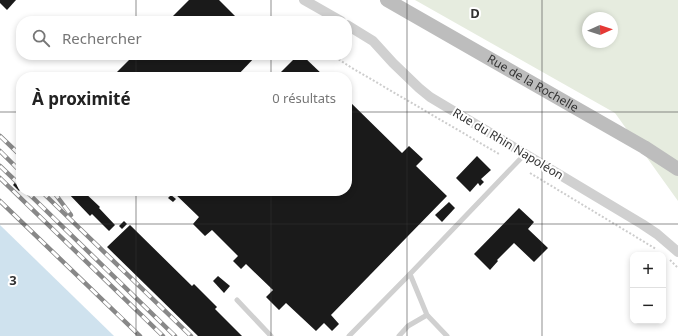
<!DOCTYPE html>
<html lang="fr">
<head>
<meta charset="utf-8">
<style>
	body { margin:0; font-family:"Noto Sans",sans-serif; background:#f6f6f6; color:#222 }
	.controls { position:absolute; right:12px; bottom:12px; display:grid; overflow:hidden; border-radius:8px; box-shadow:0 2px 6px #0003 }
	.controls button { width:36px; height:36px; display:grid; place-items:center; padding:0; border:0; border-bottom:1px solid #e0e0e0; background:#fff; color:#222; font:20px sans-serif }
	.compass { position:absolute; left:582px; top:12px; width:36px; height:36px; border-radius:50%; background:#fff; box-shadow:0 2px 6px #0003; rotate:87deg }
	.list { margin:0; padding:0; list-style:none }
	h2 { display:flex; justify-content:space-between; align-items:center; height:52px; margin:0; padding:0 16px; font-size:17px }
	h2 small { font-size:13px; font-weight:400; color:#767676 }
	.icon { flex:none; width:22px; height:22px; fill:none; stroke:currentColor; stroke-width:2; stroke-linecap:round; stroke-linejoin:round }
	.map { position:relative; flex:none; width:678px; height:336px; overflow:hidden }
	.search { position:absolute; background:#fff; box-shadow:0 2px 6px #0003; left:16px; top:16px; width:336px; height:44px; display:flex; align-items:center; gap:10px; box-sizing:border-box; padding:0 14px; border-radius:16px; color:#767676; font-size:15px }
	.panel { position:absolute; background:#fff; box-shadow:0 2px 6px #0003; left:16px; top:72px; width:336px; height:124px; border-radius:16px }
	.map>svg:first-child { display:block }
	.green { fill:#e6ecdf; fill-rule:evenodd }
	.water { fill:#cfe2ee }
	.building { fill:#1a1a1a }
	.lines { fill:none; stroke-linecap:round; stroke-linejoin:round }
	.path { stroke:#cdcdcd; stroke-width:2; stroke-dasharray:2 2; stroke-linecap:butt }
	.service { stroke:#d0d0d0; stroke-width:5 }
	.minor { stroke:#d0d0d0; stroke-width:10 }
	.secondary { stroke:#bdbdbd; stroke-width:14 }
	.rail-casing { stroke:#888; stroke-width:4.5 }
	.rail { stroke:#fff; stroke-width:3; stroke-dasharray:9; stroke-linecap:butt }
	.grid { fill:none; stroke:#333; stroke-width:1; stroke-opacity:0.55 }
	.labels { text-anchor:middle; stroke-width:4; stroke-linejoin:round; paint-order:stroke }
	.street-label { font-size:12px; fill:#333; stroke:#fff }
	.grid-label { font-size:13px; text-anchor:middle; font-weight:bold; fill:#333; stroke:#fff; stroke-width:4; stroke-linejoin:round; paint-order:stroke }
</style>
</head>
<body>
<div class="map">
<svg width="678" height="336" viewBox="0 0 678 336">
	<rect width="100%" height="100%" fill="#fff"/>
	<!-- green -->
	<path class="green" d="M415,0H678V201L615,113ZM588,18H612V42H588Z"/>
	<!-- water -->
	<polygon class="water" points="0,225 114,336 0,336"/>
	<!-- building -->
	<g class="building">
		<polygon points="0,0 16,0 7,10 0,3"/>
		<polygon points="189,0 219,0 240,21 168,21"/>
		<polygon points="134,55 257,55 236,77 112,77"/>
		<polygon points="298,55 302,55 325,77 276,77"/>
		<polygon points="347,99 402,153 409,146 423,159 416,166 447,196 331,315 339,324 332,331 324,323 316,331 286,303 279,310 266,297 273,290 246,264 241,269 233,261 238,256 212,230 205,236 193,224 199,217 172,191 347,191"/>
		<polygon points="477,156 491,170 481,179 484,182 480,186 478,183 470,192 456,178"/>
		<polygon points="19,178 21,180 21,189 19,191 13,185"/>
		<polygon points="68,191 83,191 100,207 99,208 115,225 109,231 92,214 90,216 67,192"/>
		<polygon points="163,191 169,191 170,192 168,195"/>
		<polygon points="171,195 176,199 173,202 168,198"/>
		<polygon points="449,202 455,208 442,222 435,215"/>
		<polygon points="519,208 534,222 528,229 548,248 534,262 514,243 497,260 498,261 490,270 474,254"/>
		<polygon points="124,221 127,224 122,229 119,226"/>
		<polygon points="130,225 192,286 194,284 217,307 215,309 242,336 198,336 107,247"/>
		<polygon points="218,276 230,286 224,293 213,281"/>
	</g>
	<g class="lines">
		<!-- path -->
		<g class="path">
			<polyline points="332,55 352,68 499,154"/>
			<polyline points="530,173 656,249"/>
			<polyline points="670,260 678,268"/>
		</g>
		<!-- service -->
		<g class="service">
			<polyline points="410,274 427,315 447,336"/>
			<polyline points="237,300 271,336"/>
			<polyline points="349,336 410,274 525,154"/>
			<polyline points="399,336 408,326 427,315"/>
		</g>
		<!-- minor -->
		<g class="minor">
			<polyline points="304,0 341,21"/>
			<polyline points="347,25 373,41 393,63 419,88 430,97 642,224 657,234 678,252"/>
		</g>
		<!-- secondary -->
		<path class="secondary" id="s1" d="M387,0L644,147L678,169"/>
		<defs>
			<g id="rail">
				<polyline points="0,136 21,156"/>
				<polyline points="0,151 21,172"/>
				<polyline points="0,166 21,186"/>
				<polyline points="0,178 163,336"/>
				<polyline points="26,191 175,336"/>
				<polyline points="41,191 191,336"/>
				<polyline points="53,191 71,215"/>
				<polyline points="0,201 140,336"/>
			</g>
		</defs>
		<!-- rail casing -->
		<use href="#rail" class="rail-casing"/>
		<!-- rail -->
		<use href="#rail" class="rail"/>
	</g>
	<!-- grid -->
	<path class="grid" d="M136,0V21M271,0V21M407,0V336M542,0V336M136,55V77M271,55V77M0,112H21M347,112H678M136,191V336M271,191V336M0,224H678"/>
	<g class="labels">
		<!-- street labels -->
		<g class="street-label">
			<text dy="4" stroke="none"><textPath href="#s1" startOffset="168">Rue de la Rochelle</textPath></text>
			<text transform="translate(508 144) rotate(31)" y="4">Rue du Rhin Napoléon</text>
		</g>
	</g>
	<g class="grid-label">
		<text x="475" y="18">D</text>
		<text x="13" y="285">3</text>
	</g>
</svg>
<div class="controls">
<button>+</button>
<button>−</button>
</div>
<svg class="compass" viewBox="-18 -18 36 36"><path d="M0-13l5 13h-10z" fill="#e53935"/><path d="M0 13l5-13h-10z" fill="#767676"/></svg>
<div class="search"><svg class="icon" aria-label="search" viewBox="0 0 24 24"><circle cx="10" cy="10" r="6"/><path d="M15 15l6 6"/></svg>Rechercher</div>
<section class="panel">
<h2>À proximité<small>0 résultats</small></h2>
<ul class="list">
</ul>
</section>
</div>
</body>
</html>
